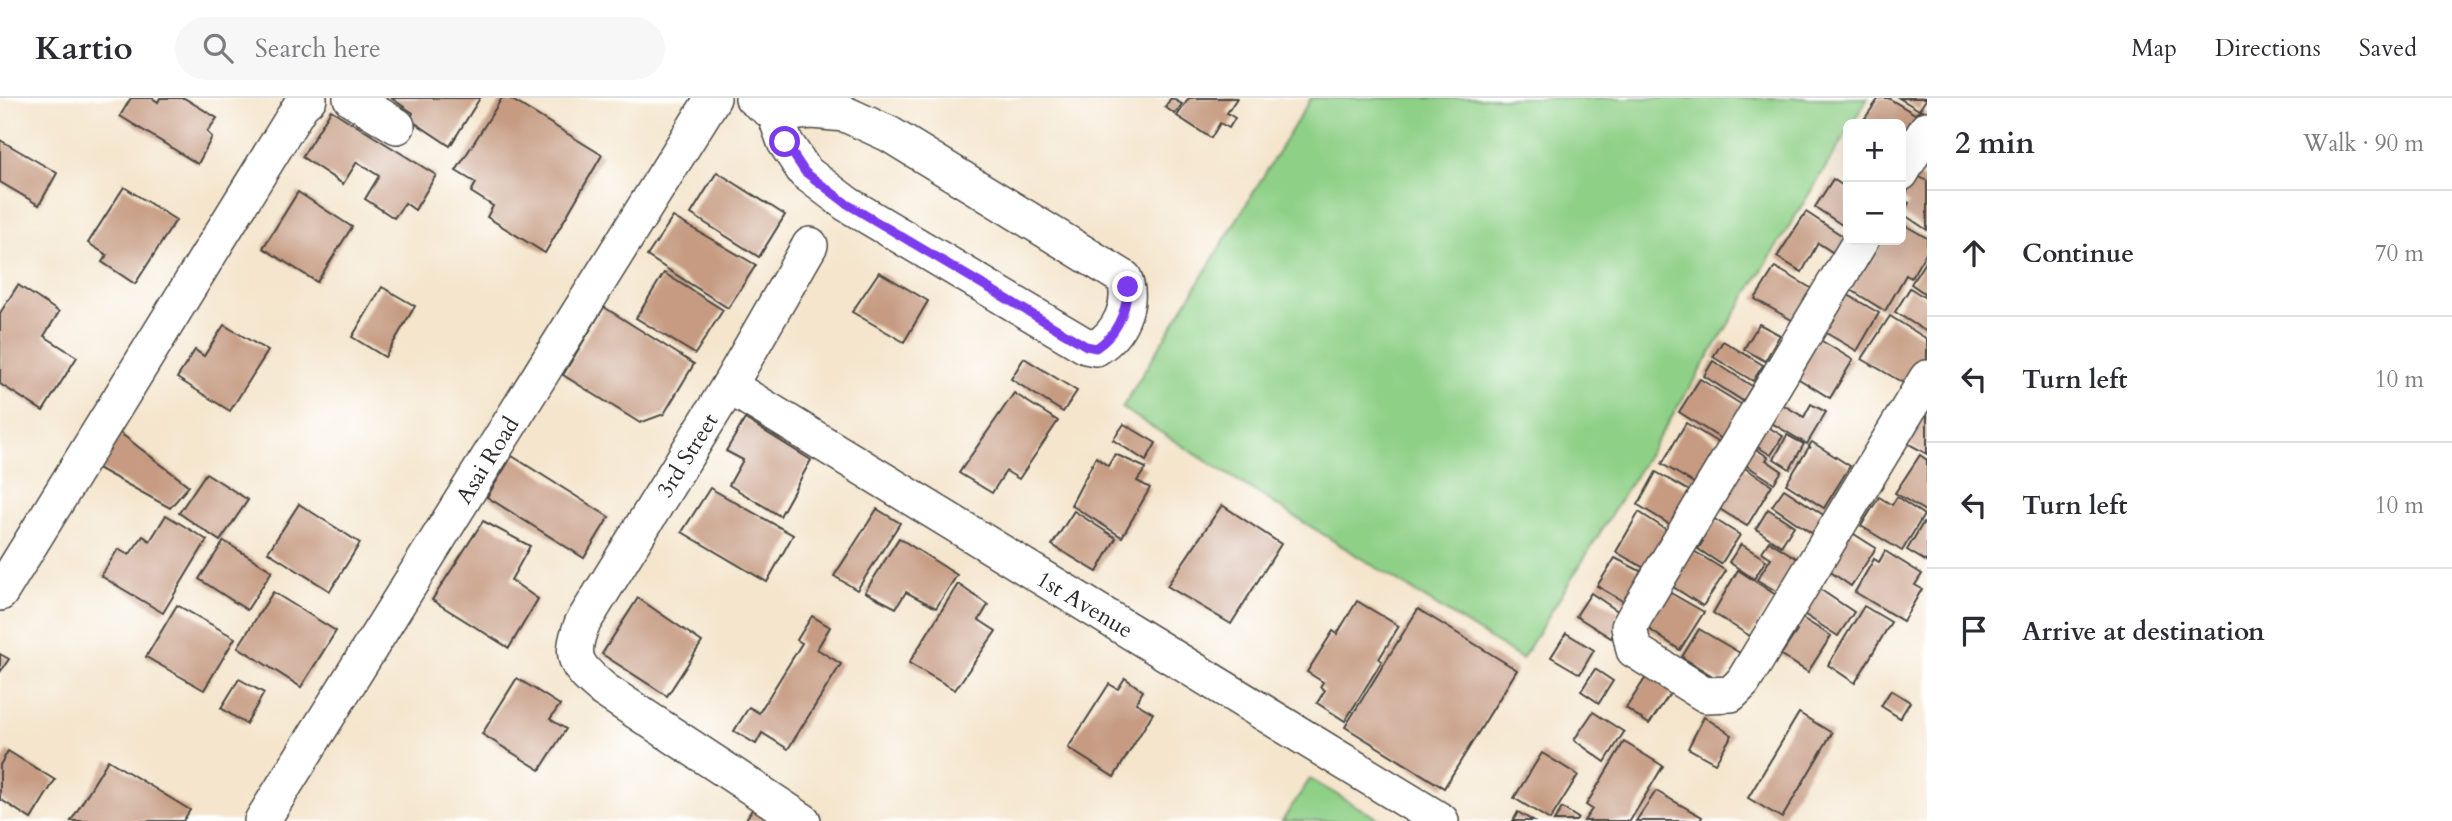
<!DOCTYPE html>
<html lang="en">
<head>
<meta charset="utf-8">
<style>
	body { margin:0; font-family:Cardo,serif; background:#f7f7f7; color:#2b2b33 }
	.controls { position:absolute; right:21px; top:21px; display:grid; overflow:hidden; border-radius:10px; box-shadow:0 7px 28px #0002 }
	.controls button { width:63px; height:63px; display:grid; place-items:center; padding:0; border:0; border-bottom:2px solid #e1e1e2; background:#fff; color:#2b2b33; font:35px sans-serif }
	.stop { position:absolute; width:21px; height:21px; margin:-16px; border:5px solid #7c3aed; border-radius:50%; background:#fff }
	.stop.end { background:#7c3aed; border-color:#fff; box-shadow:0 2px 7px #0008 }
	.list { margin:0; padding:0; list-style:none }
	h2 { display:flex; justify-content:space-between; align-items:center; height:91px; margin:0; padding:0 28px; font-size:30px }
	h2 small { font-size:23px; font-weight:400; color:#7c7c81 }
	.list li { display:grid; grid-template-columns:46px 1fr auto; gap:21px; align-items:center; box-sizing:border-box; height:126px; padding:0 28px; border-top:2px solid #e1e1e2 }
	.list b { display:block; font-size:26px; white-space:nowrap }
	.list em { font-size:23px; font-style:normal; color:#7c7c81 }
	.icon { flex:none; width:38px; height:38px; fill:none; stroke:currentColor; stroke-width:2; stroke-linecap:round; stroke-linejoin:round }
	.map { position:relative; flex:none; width:1927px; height:723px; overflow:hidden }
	header { display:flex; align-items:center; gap:42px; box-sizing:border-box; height:98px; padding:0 35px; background:#fff; border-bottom:2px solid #e1e1e2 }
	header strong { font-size:33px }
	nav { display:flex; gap:38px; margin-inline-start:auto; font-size:24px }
	.search { width:490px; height:63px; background:#f7f7f7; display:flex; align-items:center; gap:18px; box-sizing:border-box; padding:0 24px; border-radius:38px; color:#7c7c81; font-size:26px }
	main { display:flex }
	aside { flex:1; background:#fff }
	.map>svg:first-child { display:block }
	.green { fill:#8fd087; stroke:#5d7e59; stroke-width:2 }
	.building { fill:#c69b82 }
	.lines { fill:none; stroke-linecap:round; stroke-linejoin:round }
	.minor-casing { stroke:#494743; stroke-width:38 }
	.minor { stroke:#fff; stroke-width:35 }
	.route { stroke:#7c3aed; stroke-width:9 }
	.labels { text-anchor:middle; stroke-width:5; stroke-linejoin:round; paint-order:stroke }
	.street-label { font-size:23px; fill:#2b2b2b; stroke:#fff }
</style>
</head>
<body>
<header>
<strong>Kartio</strong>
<div class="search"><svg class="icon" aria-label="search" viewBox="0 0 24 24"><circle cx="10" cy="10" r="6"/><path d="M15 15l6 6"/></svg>Search here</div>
<nav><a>Map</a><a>Directions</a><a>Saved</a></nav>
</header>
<main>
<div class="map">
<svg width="1927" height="723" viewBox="0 0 1927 723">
	<rect width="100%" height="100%" fill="#fff"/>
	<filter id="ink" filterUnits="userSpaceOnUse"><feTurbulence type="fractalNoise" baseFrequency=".0143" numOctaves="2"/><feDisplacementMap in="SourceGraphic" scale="14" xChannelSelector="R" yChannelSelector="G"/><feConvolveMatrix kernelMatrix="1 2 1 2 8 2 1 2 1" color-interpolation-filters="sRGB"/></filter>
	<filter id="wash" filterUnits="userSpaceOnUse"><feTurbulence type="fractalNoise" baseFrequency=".00686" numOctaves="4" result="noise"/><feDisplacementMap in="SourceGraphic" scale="28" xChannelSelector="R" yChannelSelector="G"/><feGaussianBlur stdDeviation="1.57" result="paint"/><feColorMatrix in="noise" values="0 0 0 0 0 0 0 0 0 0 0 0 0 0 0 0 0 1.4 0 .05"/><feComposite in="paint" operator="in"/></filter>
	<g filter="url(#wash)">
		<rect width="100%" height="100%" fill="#f4e5cc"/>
		<!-- green -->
		<g class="green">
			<polygon points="1311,0 1868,0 1852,26 1848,26 1848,33 1522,561 1122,310"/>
			<polygon points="1310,681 1382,723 1282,723"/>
		</g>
		<g id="blocks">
			<!-- building -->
			<g class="building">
				<polygon points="131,0 152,0 158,4 160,0 184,0 217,20 207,34 212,39 198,66 120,18"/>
				<polygon points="391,0 480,0 450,48 411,22 413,15"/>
				<polygon points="502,0 509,0 602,57 545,155 487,119 493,108 471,94 476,85 456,73"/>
				<polygon points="1171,0 1182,6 1175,16 1165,9"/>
				<polygon points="1189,0 1237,0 1227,15 1235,20 1229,30 1220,25 1211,40 1177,18"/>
				<polygon points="1879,0 1888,0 1915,16 1921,12 1927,15 1901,61 1901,26 1861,26"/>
				<polygon points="1899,0 1927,0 1919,12"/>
				<polygon points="331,12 436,77 415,112 405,105 394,120 365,101 379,78 357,64 343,86 302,59"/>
				<polygon points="0,42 57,75 39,107 0,84"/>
				<polygon points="717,74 785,117 759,159 691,116"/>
				<polygon points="1918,78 1927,83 1927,132 1903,116 1909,105 1902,101"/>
				<polygon points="1833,81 1848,91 1848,131 1815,109"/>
				<polygon points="124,89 176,122 135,186 102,164 107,157 88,145"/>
				<polygon points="298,94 352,129 317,184 263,150"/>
				<polygon points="1806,114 1852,144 1843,161 1818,145 1802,174 1777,159"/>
				<polygon points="673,119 756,167 728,210 647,158"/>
				<polygon points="1901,125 1927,140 1927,153 1911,180 1906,177 1885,213 1848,190 1875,142 1901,142"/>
				<polygon points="1927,161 1927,197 1911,186"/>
				<polygon points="1775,169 1816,193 1797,225 1755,201"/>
				<polygon points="879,174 928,203 904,244 852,214"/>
				<polygon points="664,175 723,212 695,256 636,220"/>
				<polygon points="18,187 59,214 44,238 77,259 43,313 0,286 0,215"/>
				<polygon points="382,189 415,208 385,259 352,239"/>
				<polygon points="1910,190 1927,201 1927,234 1895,214"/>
				<polygon points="1843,194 1879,215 1857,253 1821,232"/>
				<polygon points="604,209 694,266 664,316 640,325 563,277"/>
				<polygon points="1890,218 1927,241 1927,266 1912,290 1862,261"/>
				<polygon points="1759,226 1780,237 1765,263 1744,251"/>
				<polygon points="224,227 268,253 230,313 177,280 195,252 204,258"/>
				<polygon points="1817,240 1853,262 1830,300 1794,278"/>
				<polygon points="1723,243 1763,267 1753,283 1713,259"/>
				<polygon points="1024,260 1077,293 1063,314 1011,281"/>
				<polygon points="1713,263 1752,288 1743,303 1704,278"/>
				<polygon points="1700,281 1744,308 1723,342 1679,314"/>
				<polygon points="1014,295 1058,323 1019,381 1006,373 992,395 959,375"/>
				<polygon points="1775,302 1804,319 1811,306 1826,314 1807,346 1763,320"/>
				<polygon points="1927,308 1927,356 1905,344"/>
				<polygon points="745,321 811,362 780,418 729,387 743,362 726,353"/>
				<polygon points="1758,323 1783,338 1771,357 1746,342"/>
				<polygon points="1686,325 1727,350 1704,391 1662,366"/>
				<polygon points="1124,326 1156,345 1146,363 1113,342"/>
				<polygon points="115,331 189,388 170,410 94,368"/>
				<polygon points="1787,337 1804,346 1790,371 1774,361"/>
				<polygon points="1812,344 1850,368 1824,410 1786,386 1809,349 1811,350 1809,348"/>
				<polygon points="1747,345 1768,359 1766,362 1782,373 1774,385 1736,361"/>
				<polygon points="1115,356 1146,370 1137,383 1150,390 1122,439 1071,407 1096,359 1108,368"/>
				<polygon points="1920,357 1927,362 1927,414 1895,395"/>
				<polygon points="512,358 609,419 584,460 487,399"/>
				<polygon points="1735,364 1772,387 1747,428 1710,405"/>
				<polygon points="1656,374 1700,399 1679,432 1638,407"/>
				<polygon points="206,375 248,402 220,443 179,415"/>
				<polygon points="710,390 793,437 767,484 682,434"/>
				<polygon points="1784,391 1825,418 1813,436 1772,408"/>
				<polygon points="1879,399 1892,407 1897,399 1924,417 1902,453 1861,428"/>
				<polygon points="299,406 360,445 330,493 268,454"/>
				<polygon points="1222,407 1281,446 1231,526 1167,488"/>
				<polygon points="877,411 900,425 857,492 834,478"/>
				<polygon points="1768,411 1794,428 1781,448 1756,431"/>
				<polygon points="1074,413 1116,440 1097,474 1052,447"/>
				<polygon points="1639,414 1670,434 1646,471 1616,454"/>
				<polygon points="1703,414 1740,437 1721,466 1698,451 1703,443 1690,435"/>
				<polygon points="166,417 207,442 163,515 101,478 118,451 129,457 143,438 150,443"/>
				<polygon points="483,423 530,448 511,482 538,501 509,550 432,502"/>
				<polygon points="1923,425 1927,428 1927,464 1907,452"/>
				<polygon points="1846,431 1876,450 1851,488 1822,468"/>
				<polygon points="899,440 957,477 936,510 906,494 896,510 865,494"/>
				<polygon points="224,443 272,473 247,512 199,481"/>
				<polygon points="1769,443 1801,463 1781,496 1757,482 1771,460 1762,454"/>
				<polygon points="1741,446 1766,462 1754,481 1729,464"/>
				<polygon points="1689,450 1726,473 1703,508 1667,485"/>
				<polygon points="1885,453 1922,476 1915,487 1922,491 1903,523 1855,494 1874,461 1879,464"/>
				<polygon points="1615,460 1650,478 1631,508 1597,488"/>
				<polygon points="1738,472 1776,497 1750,538 1713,515"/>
				<polygon points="958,486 988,507 979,522 996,533 955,592 909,565"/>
				<polygon points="1815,488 1854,514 1838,538 1799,513"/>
				<polygon points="273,494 336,533 301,589 238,549"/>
				<polygon points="1669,494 1704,514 1680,552 1646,529"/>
				<polygon points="1591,495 1625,518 1611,540 1576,518"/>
				<polygon points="638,500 702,544 667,598 602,556"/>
				<polygon points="1357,503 1399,528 1379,561 1382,563 1345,623 1317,605 1325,592 1320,589 1323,584 1307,574 1333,533 1337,536"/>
				<polygon points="177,507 235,540 204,592 146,559"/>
				<polygon points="1864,508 1891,524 1855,585 1828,567"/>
				<polygon points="1418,511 1517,572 1444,690 1345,629"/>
				<polygon points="1794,515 1831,538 1808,574 1781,557 1797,533 1787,527"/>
				<polygon points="812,518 830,529 817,551 841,566 788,651 762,635 756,646 734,633 749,609 759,615 802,545 797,542"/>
				<polygon points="1699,531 1740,555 1722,584 1682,559"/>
				<polygon points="1566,535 1594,552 1580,576 1551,559"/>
				<polygon points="0,556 9,561 0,574"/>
				<polygon points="1595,571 1613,583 1599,605 1581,593"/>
				<polygon points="1650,573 1674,590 1649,626 1626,610"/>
				<polygon points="517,580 560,607 550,621 566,631 540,672 482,636"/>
				<polygon points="1125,580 1143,593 1136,605 1153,615 1114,679 1068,650 1109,586 1118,591"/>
				<polygon points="239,581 264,595 246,626 221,610"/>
				<polygon points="1891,592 1910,604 1900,620 1881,608"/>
				<polygon points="1593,614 1624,634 1605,664 1574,642"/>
				<polygon points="1799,615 1832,635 1782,720 1748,700"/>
				<polygon points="1704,619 1732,637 1715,665 1688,650"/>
				<polygon points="1624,644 1663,668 1630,723 1584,723 1592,711 1586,707"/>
				<polygon points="8,653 55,682 31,721 0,701 0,667"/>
				<polygon points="1542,655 1578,677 1550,722 1514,700"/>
				<polygon points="108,662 190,712 183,723 71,723"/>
				<polygon points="1656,693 1702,719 1700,723 1636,723"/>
				<polygon points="756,705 785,723 745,723"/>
				<polygon points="1562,710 1578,720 1576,723 1554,723"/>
				<polygon points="1518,714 1533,723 1513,723"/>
			</g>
		</g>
	</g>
	<g filter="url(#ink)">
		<use href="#blocks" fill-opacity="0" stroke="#494743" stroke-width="2"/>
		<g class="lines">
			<defs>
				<g id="minor">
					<polyline points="351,0 397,28"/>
					<path d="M753,0L775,16L785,44L805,74L847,106L1086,248L1096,250C1119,236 1134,206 1124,180L889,36L845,16L812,13L775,16"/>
					<polyline points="1901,75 1927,31"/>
					<polyline points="1861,142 1635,518 1629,529 1634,552 1706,597 1731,596 1743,584 1927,280"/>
					<polyline points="729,288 1441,723"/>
					<polyline points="0,495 301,7 309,0"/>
					<polyline points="262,723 713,0"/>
					<path d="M803,723L604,592C577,569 568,561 582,526L729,288L810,147"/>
				</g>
			</defs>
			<!-- minor casing -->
			<use href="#minor" class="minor-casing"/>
			<!-- minor -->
			<use href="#minor" class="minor"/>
		</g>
	</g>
	<g class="lines" filter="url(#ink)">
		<!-- route -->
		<path class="route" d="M785,44L805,74L847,106L1086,248L1096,250C1118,236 1126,214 1128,189"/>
	</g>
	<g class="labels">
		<!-- street labels -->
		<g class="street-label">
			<text transform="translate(687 357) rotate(-58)" y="8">3rd Street</text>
			<text transform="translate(487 362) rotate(-58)" y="8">Asai Road</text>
			<text transform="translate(1085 506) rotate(31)" y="8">1st Avenue</text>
		</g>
	</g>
</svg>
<div class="controls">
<button>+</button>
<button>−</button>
</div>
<div class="stop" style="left:785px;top:44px"></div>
<div class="stop end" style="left:1128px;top:189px"></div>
</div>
<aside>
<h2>2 min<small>Walk · 90 m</small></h2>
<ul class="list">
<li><svg class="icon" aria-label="ahead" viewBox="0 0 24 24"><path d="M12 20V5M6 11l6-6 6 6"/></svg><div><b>Continue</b></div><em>70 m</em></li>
<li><svg class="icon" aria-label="left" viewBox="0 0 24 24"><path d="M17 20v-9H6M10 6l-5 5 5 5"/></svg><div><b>Turn left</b></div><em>10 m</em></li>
<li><svg class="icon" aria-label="left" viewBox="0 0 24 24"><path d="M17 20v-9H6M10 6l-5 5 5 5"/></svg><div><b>Turn left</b></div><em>10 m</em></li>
<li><svg class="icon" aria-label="arrive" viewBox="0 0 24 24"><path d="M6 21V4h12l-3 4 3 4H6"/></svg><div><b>Arrive at destination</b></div></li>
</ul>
</aside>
</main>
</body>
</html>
